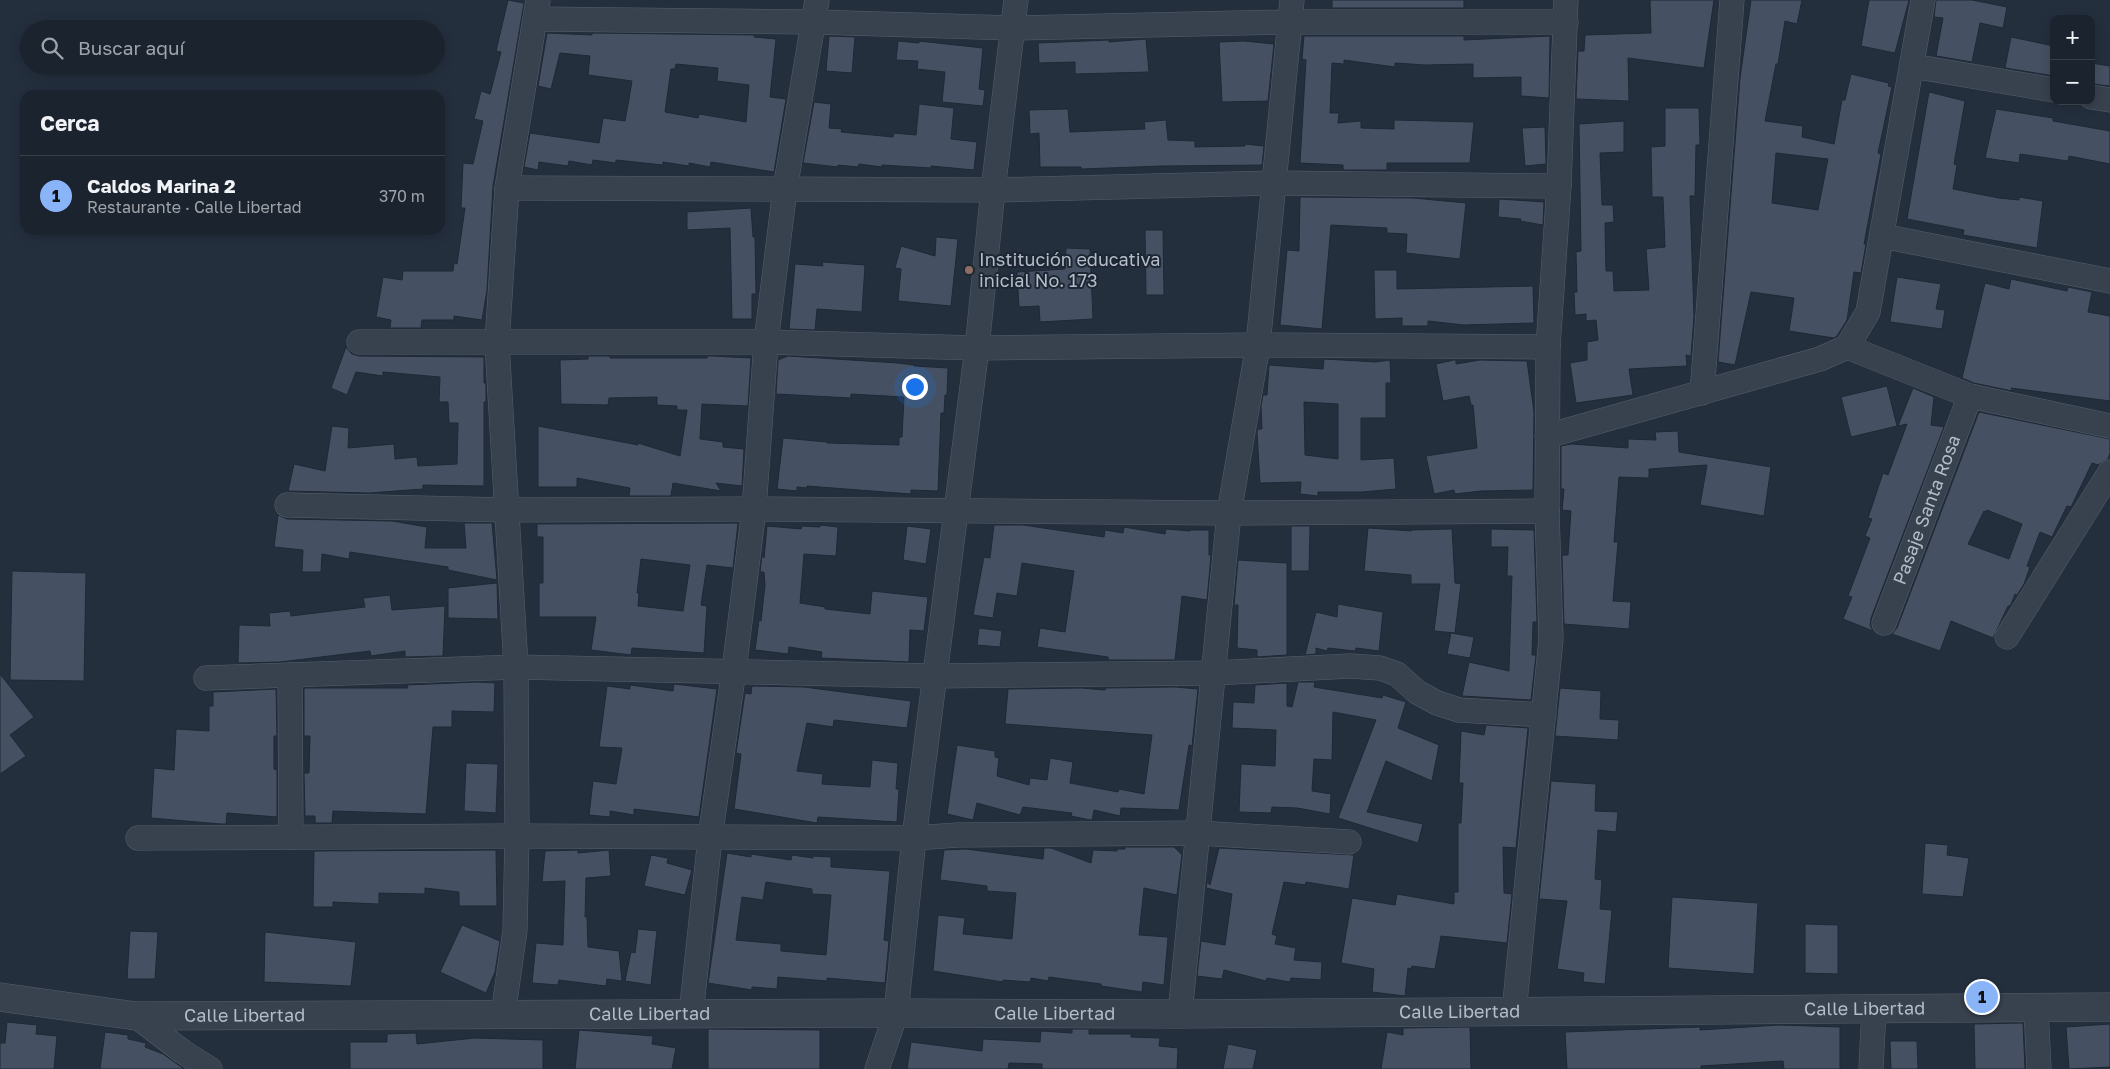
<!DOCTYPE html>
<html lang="es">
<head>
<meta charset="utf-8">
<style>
	body { margin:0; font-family:"Golos Text",sans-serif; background:#282f3a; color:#f1f3f6 }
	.controls { position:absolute; right:15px; top:15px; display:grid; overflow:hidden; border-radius:10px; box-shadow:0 2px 12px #0003 }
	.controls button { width:45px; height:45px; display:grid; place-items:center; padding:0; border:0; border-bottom:1px solid #39404a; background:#1b232e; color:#f1f3f6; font:25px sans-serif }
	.you { position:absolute; left:914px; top:386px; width:18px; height:18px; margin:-12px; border:4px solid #fff; border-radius:50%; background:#1a73e8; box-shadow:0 0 0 8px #1a73e833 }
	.badge { display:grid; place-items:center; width:32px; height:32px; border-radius:50%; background:#8ab4f8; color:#111; font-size:16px; font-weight:700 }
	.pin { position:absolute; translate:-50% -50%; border:2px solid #fff; box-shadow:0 1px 5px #0006 }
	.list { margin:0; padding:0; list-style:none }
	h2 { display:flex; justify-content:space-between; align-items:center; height:65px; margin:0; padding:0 20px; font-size:21px }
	h2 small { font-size:16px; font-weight:400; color:#a0a4aa }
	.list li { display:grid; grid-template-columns:32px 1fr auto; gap:15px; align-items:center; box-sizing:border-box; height:80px; padding:0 20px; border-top:1px solid #39404a }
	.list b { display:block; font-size:19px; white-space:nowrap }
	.list p { margin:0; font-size:16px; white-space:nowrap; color:#a0a4aa }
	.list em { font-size:16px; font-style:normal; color:#a0a4aa }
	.icon { flex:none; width:28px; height:28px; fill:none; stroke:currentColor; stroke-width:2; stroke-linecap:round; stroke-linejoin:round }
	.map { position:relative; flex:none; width:2110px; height:1069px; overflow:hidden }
	.search { position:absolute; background:#1b232e; box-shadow:0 2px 12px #0003; left:20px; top:20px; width:425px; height:55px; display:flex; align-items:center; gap:12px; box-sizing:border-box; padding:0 18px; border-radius:28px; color:#a0a4aa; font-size:19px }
	.panel { position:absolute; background:#1b232e; box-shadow:0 2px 12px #0003; left:20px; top:90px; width:425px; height:145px; border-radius:15px }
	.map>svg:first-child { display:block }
	.building { fill:#455162; stroke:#1f2835; fill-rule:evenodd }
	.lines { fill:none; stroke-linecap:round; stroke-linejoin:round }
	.minor-casing { stroke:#565f6c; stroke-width:25 }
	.tertiary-casing { stroke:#565f6c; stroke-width:29 }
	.minor { stroke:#38414e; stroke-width:24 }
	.tertiary { stroke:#38414e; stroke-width:28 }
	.education-dot { fill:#8d6e63; stroke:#1d2633; stroke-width:2 }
	.labels { text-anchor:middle; stroke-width:4; stroke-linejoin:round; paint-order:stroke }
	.poi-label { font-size:18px; fill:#b4bcc9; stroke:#1d2633; text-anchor:start }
	.street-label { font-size:18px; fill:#b4bcc9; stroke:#1d2633 }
</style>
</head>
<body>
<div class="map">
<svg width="2110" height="1069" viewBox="0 0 2110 1069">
	<rect width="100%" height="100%" fill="#242f3e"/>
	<!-- building -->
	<g class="building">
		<polygon points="508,0 524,3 493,186 487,290 482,320 454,316 454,320 422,320 421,328 390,328 391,320 376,317 383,277 402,280 403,271 453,271 454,263 457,264 465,208 461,208 463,163 473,164 483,121 474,119 481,91 490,94 501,52 496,51"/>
		<rect x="1332" y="0" width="132" height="8"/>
		<polygon points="1650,0 1714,0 1704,68 1628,58 1629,101 1576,99 1578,51 1584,51 1585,35 1651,33"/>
		<path d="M1751,0H1802L1797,24L1785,21L1778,64H1776L1765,121L1803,126L1802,137L1834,144L1842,100H1845L1851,74L1889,83L1888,86L1892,87L1878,153L1881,154L1864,244H1866L1861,273L1854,272L1847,320L1837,336L1834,338L1789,331L1794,298L1751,292L1735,365L1718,362L1740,78ZM1776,153L1828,159L1818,210L1772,203Z"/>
		<polygon points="1869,0 1909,0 1895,53 1861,46"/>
		<polygon points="1936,0 1972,0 2007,7 2003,28 1980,23 1972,62 1936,56 1943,18 1934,17"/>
		<path d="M547,33L592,35V33L755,35L754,37L776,39L770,97L786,99L774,172L711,162L710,167L689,163V166L663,162V165L616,160V163L593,160L592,165L569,161L568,166L539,162L538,170L524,167L530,133L599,143L603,118L625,121L629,99L632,81L588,75L590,56L560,53L551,89L538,86ZM676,64L718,68L717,81L749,85L746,122L699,114L698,118L665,112L671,69H675Z"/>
		<polygon points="829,36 855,37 852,73 826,71"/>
		<polygon points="1304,36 1464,36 1464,40 1550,36 1549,98 1521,96 1521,77 1473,78 1473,64 1425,65 1395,63 1395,67 1344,60 1344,64 1332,63 1330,113 1339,113 1338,123 1361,121 1361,128 1394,129 1394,120 1474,122 1470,163 1387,163 1387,170 1343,170 1343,165 1300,163 1306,60 1302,59"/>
		<polygon points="2011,37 2054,46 2054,76 2005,68"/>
		<polygon points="1146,39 1149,72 1075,74 1075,62 1039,63 1038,43 1109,40 1109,42"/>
		<polygon points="898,41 919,43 919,41 983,48 979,89 985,90 983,106 942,102 945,72 917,69 918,61 896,60"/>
		<polygon points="1244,41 1274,44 1268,101 1222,102 1219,42"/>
		<polygon points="2091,63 2110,66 2110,86 2091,84"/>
		<polygon points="1929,92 1965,101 1954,164 1957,165 1953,189 1999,198 2019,200 2019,197 2043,201 2037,248 1963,235 1964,230 1907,219"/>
		<polygon points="814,102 831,104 829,128 842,129 841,132 893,137 894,133 916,135 919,104 954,108 951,139 977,142 974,170 931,166 931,168 882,165 882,167 859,164 858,167 838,165 838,167 803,163"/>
		<polygon points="1665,108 1699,108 1700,145 1696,145 1695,196 1690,196 1694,317 1691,356 1686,355 1687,366 1629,369 1633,395 1576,403 1570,363 1587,360 1587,342 1598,340 1596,320 1586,321 1586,314 1575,315 1574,292 1577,292 1576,252 1581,251 1579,124 1624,121 1624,152 1600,153 1602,205 1613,205 1614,222 1605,223 1606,271 1613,271 1614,291 1649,290 1646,249 1665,247 1663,197 1652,197 1651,147 1665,146"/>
		<polygon points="1068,109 1070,132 1145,129 1144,122 1166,120 1168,140 1195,141 1195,147 1245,146 1245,144 1264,146 1262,165 1162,166 1081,169 1081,167 1040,167 1039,133 1030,134 1029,110"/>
		<polygon points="1996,109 2053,118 2053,121 2110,131 2110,164 2069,156 2068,161 2020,154 2019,163 1985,158"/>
		<polygon points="1545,127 1546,164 1525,166 1522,128"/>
		<polygon points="1300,197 1413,198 1466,203 1460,259 1406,253 1407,234 1387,233 1387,228 1331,225 1322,329 1280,325 1287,250 1299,251"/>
		<polygon points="1499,199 1544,202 1543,225 1520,221 1521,219 1498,217"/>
		<polygon points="751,208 753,237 755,237 756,294 752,294 752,319 732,319 730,228 687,230 687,212"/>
		<polygon points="1145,230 1163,230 1164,295 1146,295"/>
		<polygon points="936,237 958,239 951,306 898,301 901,269 895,268 901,246 935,256"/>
		<polygon points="1066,248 1090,249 1093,319 1040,322 1039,306 1019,307 1017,272 1065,269"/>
		<polygon points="822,262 865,265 862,312 817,309 815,330 789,329 795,264 823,266"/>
		<polygon points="1374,270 1397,270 1397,289 1533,286 1534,323 1464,325 1428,321 1428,326 1402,326 1402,318 1375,319"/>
		<polygon points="1897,277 1941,284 1936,309 1945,310 1942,329 1890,322"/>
		<polygon points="2011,279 2067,291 2068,287 2092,292 2088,312 2110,316 2110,401 2011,388 2012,391 1974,383 1962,378 1985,283 2009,289"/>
		<polygon points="346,347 352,354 359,356 484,357 484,383 486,383 486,402 484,402 484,486 423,485 423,489 369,493 288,491 294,464 325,471 332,426 349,428 348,448 394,444 395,459 417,457 418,466 457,464 458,423 449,423 448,402 439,402 440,377 383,372 383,376 356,372 347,395 331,388"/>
		<polygon points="588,356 610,356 610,358 707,358 707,356 712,356 751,358 748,406 702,404 700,439 723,442 723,447 744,449 742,486 716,483 721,491 673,483 671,496 629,496 630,488 577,478 577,487 538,487 538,426 638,445 638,443 680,456 687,410 677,410 677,406 657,405 657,397 609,398 608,405 561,404 560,360 588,359"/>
		<polygon points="788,356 898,363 914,365 914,366 948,368 947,395 945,395 944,413 941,413 938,491 911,490 911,494 807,486 807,488 797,487 797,491 777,489 783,438 827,442 827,443 899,445 899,437 902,437 904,397 851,394 851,398 776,394 778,360"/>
		<path d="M1324,359L1376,362L1390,360L1391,383H1386V418H1361V460L1394,458L1396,489L1362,492H1318V496L1300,494L1301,482L1260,483L1257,432L1258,429H1262L1261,406L1263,395H1267L1269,365L1323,369ZM1304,402L1338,404V459L1305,455Z"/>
		<polygon points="1454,360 1456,360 1456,364 1480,360 1527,361 1534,412 1533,490 1481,491 1455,494 1454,490 1434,494 1426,456 1477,448 1473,405 1471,405 1469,396 1443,401 1436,364"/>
		<polygon points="1887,386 1897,426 1851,437 1841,397"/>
		<polygon points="1913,388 1934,397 1931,425 1944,427 1871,618 1870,625 1873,631 1843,619 1852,597 1848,596 1870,538 1865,536 1872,519 1868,518 1883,473 1888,475 1907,424 1898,426"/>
		<path d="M1979,412L2110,439V453L2108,459L2098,465L2092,463L2071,507L2067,506L2052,537L2040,532L2027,566L2030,567L2024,584L2017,595L2015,594L2012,602L2010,606H2008L1993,638L1951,621L1940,651L1892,634L1897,628ZM1987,510L2022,524L2009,559L1968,544L1984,511L1986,512Z"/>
		<polygon points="1678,431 1679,452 1771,467 1764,516 1700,505 1707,465 1649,469 1649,478 1619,477 1614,542 1618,542 1613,601 1631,602 1629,629 1564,624 1562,555 1568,555 1571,511 1562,510 1564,489 1561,489 1561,446 1571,444 1628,448 1628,439 1656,440 1655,432"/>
		<polygon points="278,515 287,519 392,521 427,527 425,548 466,548 464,523 492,523 497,580 448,570 448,567 350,552 349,559 322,554 321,572 302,572 303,550 274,547"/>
		<path d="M738,523L733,568L707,565L701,605L707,606L704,653L632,648L631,655L591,650L596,617H539V583H543V537H537V524ZM641,559L690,565L683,611L638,606L639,593H637Z"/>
		<polygon points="820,525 838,527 836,556 804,554 800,603 825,607 825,609 870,614 872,591 928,597 924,631 910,630 909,662 821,658 822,652 789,647 788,654 755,650 759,620 761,621 765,585 764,572 760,572 762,555 764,558 767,526 801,529 802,526 820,527"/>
		<polygon points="994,525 1023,525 1104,537 1105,530 1123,533 1124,527 1165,534 1166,529 1190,531 1190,530 1209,530 1209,555 1211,555 1207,600 1182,596 1175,660 1108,660 1108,657 1037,647 1040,628 1065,632 1074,571 1022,563 1017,596 997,593 993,618 973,615 984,557 990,558"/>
		<polygon points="907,526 931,529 926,564 903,560"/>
		<polygon points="1291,526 1310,526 1309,571 1291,571"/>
		<polygon points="1368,528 1411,531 1411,530 1452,529 1455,583 1461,584 1455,633 1434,631 1440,584 1411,584 1411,575 1364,571"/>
		<polygon points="1491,529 1534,530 1537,622 1533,622 1532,655 1536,655 1531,700 1462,696 1469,662 1509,671 1512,576 1507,576 1508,547 1491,547"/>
		<polygon points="1238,560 1287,563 1287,655 1257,657 1257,650 1237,648 1238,605 1234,605"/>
		<polygon points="12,571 86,573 84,681 10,680"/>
		<polygon points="497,583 498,619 448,618 448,588"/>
		<polygon points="390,595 392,610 445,606 443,656 405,657 405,651 371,656 370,651 280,662 238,663 239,625 270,626 269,613 290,611 291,616 365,607 363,598"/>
		<polygon points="1338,604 1383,612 1379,651 1356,648 1355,651 1328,648 1327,651 1316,648 1316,654 1305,655 1316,612 1337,617"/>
		<polygon points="979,628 1002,631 1000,647 977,645"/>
		<polygon points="1451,633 1474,637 1470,658 1447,654"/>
		<polygon points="0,674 34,717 10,735 26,756 0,774"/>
		<polygon points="478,682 495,683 494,712 452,711 452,727 433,727 426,814 333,811 332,823 315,823 315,816 305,816 304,773 309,773 310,736 304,736 304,688 408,688 407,685"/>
		<polygon points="1298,682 1315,682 1314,687 1382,698 1383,695 1406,702 1398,728 1439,745 1432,781 1386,761 1367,812 1423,824 1418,843 1338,818 1376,720 1333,712 1332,760 1314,759 1312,791 1331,794 1330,814 1297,808 1272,807 1271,813 1239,812 1241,764 1275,766 1276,730 1232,728 1233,702 1254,703 1255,685 1287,683 1287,706 1292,707"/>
		<polygon points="674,684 717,689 699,817 634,809 634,815 610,811 610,817 589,815 593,781 616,784 622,748 599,747 607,686 630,689 630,685 673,691"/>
		<polygon points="752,686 804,687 911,701 907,728 834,720 833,727 807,723 797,771 823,774 822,784 870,787 872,760 898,763 896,789 899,789 897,822 818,817 817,823 734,809 741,754 736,753 745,693 751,694"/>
		<polygon points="1175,687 1198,689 1192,746 1189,745 1179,810 1121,808 1120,816 1094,810 1092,820 1090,820 1071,816 1072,813 1023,807 1020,815 977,803 973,820 947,814 957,745 995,751 995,757 999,758 997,776 1029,785 1030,778 1047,780 1050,758 1073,762 1070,783 1118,792 1119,789 1144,794 1152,735 1005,724 1008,689 1081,688 1105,690 1105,688"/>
		<polygon points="1560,688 1601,691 1600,719 1619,720 1618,740 1555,736"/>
		<polygon points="276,689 277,736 274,736 274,769 277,770 277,817 227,813 226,824 221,824 151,818 154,768 174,770 176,729 209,731 209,706 213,706 213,692"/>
		<polygon points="1486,725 1528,728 1516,848 1503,847 1504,893 1512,894 1507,943 1441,936 1435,969 1412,966 1411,969 1408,968 1405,996 1372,992 1374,969 1341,963 1352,898 1395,905 1397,894 1454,904 1454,892 1458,892 1458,823 1461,823 1463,783 1459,783 1461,731 1484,735"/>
		<polygon points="466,763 498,764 496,813 464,811"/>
		<polygon points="1551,781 1596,784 1595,811 1618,812 1616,832 1598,830 1595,879 1602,880 1600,909 1612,910 1605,984 1583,982 1584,973 1557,969 1567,901 1539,899"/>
		<polygon points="1925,843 1948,845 1947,855 1969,858 1963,897 1922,894"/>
		<polygon points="1125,847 1174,847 1182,855 1177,895 1144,888 1139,935 1168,937 1164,985 1143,982 1142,992 1101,986 1101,984 1049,977 1048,981 1031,978 1030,982 1003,980 1003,982 933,971 938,915 965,918 963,934 1012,939 1016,893 987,891 987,886 940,880 944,850 966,849 1043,859 1044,848 1051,848 1091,863 1093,850 1117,851 1117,849 1125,849"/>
		<polygon points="1219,848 1354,855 1349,889 1306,882 1305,885 1284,882 1272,934 1277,936 1275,944 1296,948 1294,960 1322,962 1321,980 1291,978 1290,982 1267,978 1266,981 1224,970 1222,979 1197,976 1201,941 1225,945 1232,894 1206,888 1207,882 1210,885"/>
		<polygon points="496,850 497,906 459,906 459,892 425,888 425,894 379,893 379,904 333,902 333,907 313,907 314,851"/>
		<polygon points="578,850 578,853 609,850 611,876 586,878 585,917 587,917 588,947 619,951 622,981 607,979 606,986 559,980 558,985 532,983 536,943 563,945 565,881 542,882 545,851"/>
		<path d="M727,853L751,857V854L791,860L792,855L813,858V856L831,857V867L890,871L884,940L889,941L885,983L827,978V981L778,977L777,989L752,987V990L708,983ZM766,882L812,889V894L831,895L826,955L781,951V944L736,940L742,897L763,900Z"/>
		<polygon points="651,855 668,858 667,863 692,870 685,895 644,886"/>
		<polygon points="1672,897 1758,903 1754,974 1668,968"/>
		<polygon points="1805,924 1838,925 1838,974 1805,973"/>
		<polygon points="462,925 500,941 495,972 486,993 440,972"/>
		<polygon points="638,929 657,931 651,985 625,981 631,952 635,953"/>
		<polygon points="130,931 158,932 155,979 127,979"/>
		<polygon points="265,932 356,942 351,986 264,982"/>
		<polygon points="7,1022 37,1025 36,1034 57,1036 54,1069 0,1069 0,1043 5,1043"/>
		<polygon points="2023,1023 2025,1069 1975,1069 1974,1024"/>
		<polygon points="2110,1024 2110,1067 2069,1069 2066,1027"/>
		<polygon points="1779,1025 1840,1027 1840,1069 1784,1069 1783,1061 1701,1066 1701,1069 1567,1069 1565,1032 1700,1027 1700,1030"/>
		<polygon points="1470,1027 1471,1069 1381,1069 1387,1032 1403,1035 1403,1028"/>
		<polygon points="708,1029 820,1030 820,1069 708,1069"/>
		<polygon points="1072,1029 1089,1029 1089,1034 1131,1034 1131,1037 1160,1038 1159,1046 1178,1048 1177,1069 1042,1069 1042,1064 1009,1063 1008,1069 907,1069 911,1042 982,1051 983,1039 1040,1042 1041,1031 1072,1033"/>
		<polygon points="579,1030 653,1036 652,1044 676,1048 672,1069 575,1069"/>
		<polygon points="105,1032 128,1035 128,1039 146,1043 145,1047 163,1054 184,1069 100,1069"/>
		<polygon points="416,1033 417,1044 475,1038 543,1040 543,1069 350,1069 350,1042 387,1042 387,1034"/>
		<polygon points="1890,1041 1917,1041 1918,1069 1891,1069"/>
		<polygon points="1228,1044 1257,1050 1253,1069 1223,1069"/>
	</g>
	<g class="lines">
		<defs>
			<g id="minor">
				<polyline points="535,19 814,22 1013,28 1289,22 1566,22"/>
				<polyline points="1912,66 2054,90"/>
				<polyline points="2091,97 2110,100"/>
				<polyline points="507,188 993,190 1273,183 1559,186"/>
				<polyline points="1882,236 2110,281"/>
				<polyline points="359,342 766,342 977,348 1258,345 1548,347"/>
				<polyline points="1847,347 1970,396 2110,426"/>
				<polyline points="1702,393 1732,0"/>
				<polyline points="1547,436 1820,359 1847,347 1868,312 1923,0"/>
				<polyline points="287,505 506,510 754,509 1229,513 1547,511"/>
				<path id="s1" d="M1884,623L1970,396"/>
				<polyline points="2007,637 2110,472"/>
				<polyline points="290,675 291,837"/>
				<polyline points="206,678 516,667 934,676 1214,673 1350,666 1380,668 1397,674 1417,692 1437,703 1459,710 1544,715"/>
				<polyline points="138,838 517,836 914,838 958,835 1198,833 1349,842"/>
				<polyline points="2036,1008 2039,1069"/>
				<polyline points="1514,1012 1551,639 1547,511 1548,347 1559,186 1566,0"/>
				<polyline points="691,1014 710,838 734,670 754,509 766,342 785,189 817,0"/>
				<polyline points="1180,1014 1229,513 1258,345 1292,0"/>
				<polyline points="503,1015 515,930 517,836 516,667 497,343 507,188 538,0"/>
				<polyline points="136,1016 183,1052 210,1069"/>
				<polyline points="877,1069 896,1013 914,838 977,348 993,190 1016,0"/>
				<polyline points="1871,1069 1874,1009"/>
			</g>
			<g id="tertiary">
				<path id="s2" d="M0,997L136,1016L896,1013L1180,1014L2110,1007"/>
			</g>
		</defs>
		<!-- minor casing -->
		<use href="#minor" class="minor-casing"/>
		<!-- tertiary casing -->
		<use href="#tertiary" class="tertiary-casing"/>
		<!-- minor -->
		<use href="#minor" class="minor"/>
		<!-- tertiary -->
		<use href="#tertiary" class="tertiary"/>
	</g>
	<!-- markers -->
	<circle class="education-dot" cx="969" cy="270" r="5"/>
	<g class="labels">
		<!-- poi labels -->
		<g class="poi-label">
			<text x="979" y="266">Institución educativa<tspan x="979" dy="21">inicial No. 173</tspan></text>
		</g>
		<!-- street labels -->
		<g class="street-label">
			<text dy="6" stroke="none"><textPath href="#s1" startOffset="121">Pasaje Santa Rosa</textPath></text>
			<text dy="6" stroke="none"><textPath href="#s2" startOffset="1866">Calle Libertad</textPath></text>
			<text dy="6" stroke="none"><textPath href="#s2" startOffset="1461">Calle Libertad</textPath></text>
			<text dy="6" stroke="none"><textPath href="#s2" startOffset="651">Calle Libertad</textPath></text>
			<text dy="6" stroke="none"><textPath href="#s2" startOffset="1056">Calle Libertad</textPath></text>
			<text dy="6" stroke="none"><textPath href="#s2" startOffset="246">Calle Libertad</textPath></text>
		</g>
	</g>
</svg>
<div class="controls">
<button>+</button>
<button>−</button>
</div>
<div class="you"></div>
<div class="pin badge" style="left:1982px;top:997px">1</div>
<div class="search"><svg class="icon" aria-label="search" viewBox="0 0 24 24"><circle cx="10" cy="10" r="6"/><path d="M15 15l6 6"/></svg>Buscar aquí</div>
<section class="panel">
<h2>Cerca<small></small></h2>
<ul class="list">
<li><span class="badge">1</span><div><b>Caldos Marina 2</b><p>Restaurante · Calle Libertad</p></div><em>370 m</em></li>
</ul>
</section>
</div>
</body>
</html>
